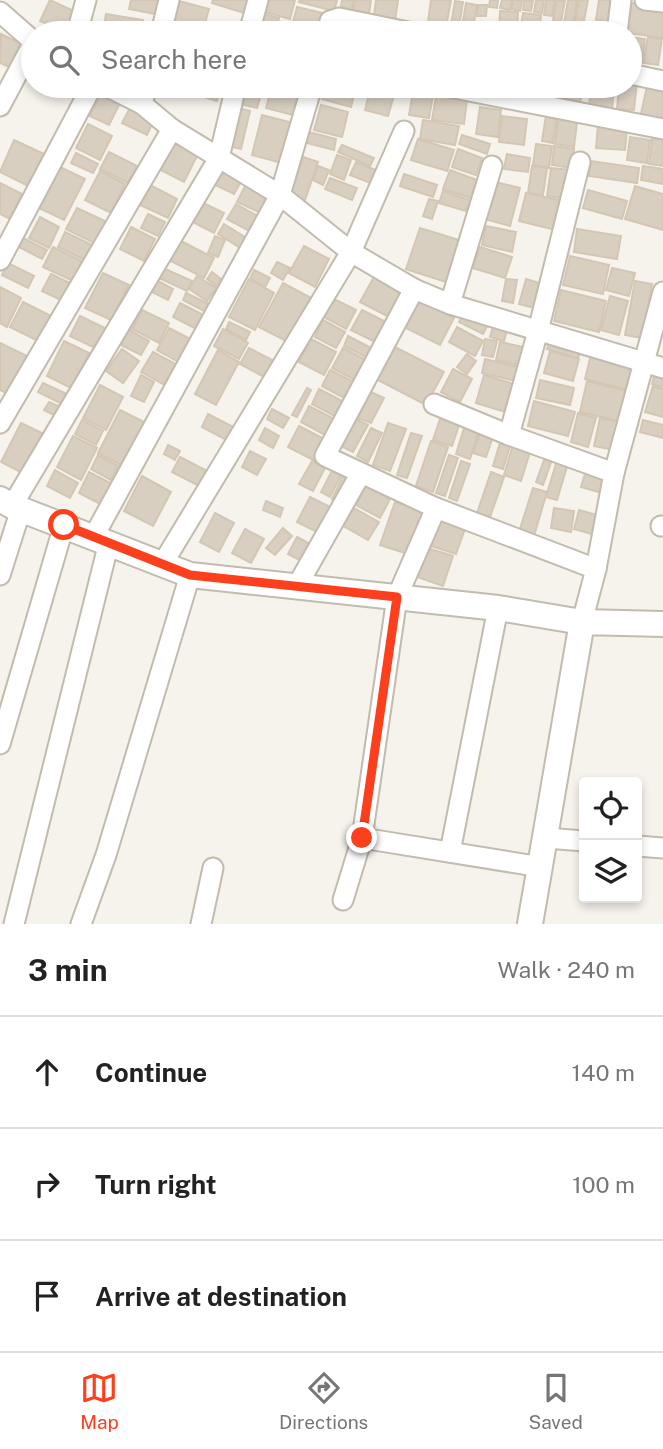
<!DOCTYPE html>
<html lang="en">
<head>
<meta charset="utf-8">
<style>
	body { margin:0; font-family:"Public Sans",sans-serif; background:#f2f2f2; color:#222 }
	.controls { position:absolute; right:21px; bottom:21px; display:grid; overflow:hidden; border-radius:7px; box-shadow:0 4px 10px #0003 }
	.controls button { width:63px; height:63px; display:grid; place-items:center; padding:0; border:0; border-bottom:2px solid #e0e0e0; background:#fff; color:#222; font:35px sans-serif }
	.stop { position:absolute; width:21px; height:21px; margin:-16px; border:5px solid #fc3f1d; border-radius:50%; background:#fff }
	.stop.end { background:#fc3f1d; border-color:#fff; box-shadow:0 2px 7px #0008 }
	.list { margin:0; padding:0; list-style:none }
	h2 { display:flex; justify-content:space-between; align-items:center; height:91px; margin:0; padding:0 28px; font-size:30px }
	h2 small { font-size:23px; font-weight:400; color:#767676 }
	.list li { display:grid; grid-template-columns:46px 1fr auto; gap:21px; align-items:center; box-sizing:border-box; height:112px; padding:0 28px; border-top:2px solid #e0e0e0 }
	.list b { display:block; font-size:26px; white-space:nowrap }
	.list em { font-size:23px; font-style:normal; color:#767676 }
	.icon { flex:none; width:38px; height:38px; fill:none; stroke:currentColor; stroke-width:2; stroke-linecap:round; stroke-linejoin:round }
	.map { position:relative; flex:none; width:663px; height:924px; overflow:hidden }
	.search { position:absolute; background:#fff; box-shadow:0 4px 10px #0003; left:21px; right:21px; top:21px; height:77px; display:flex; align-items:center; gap:18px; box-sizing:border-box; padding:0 24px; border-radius:38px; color:#767676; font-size:26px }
	.sheet { height:427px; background:#fff }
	nav { display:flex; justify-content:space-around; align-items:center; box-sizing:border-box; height:98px; border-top:2px solid #e0e0e0; background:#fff; font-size:19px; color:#767676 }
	nav a { display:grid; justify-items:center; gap:4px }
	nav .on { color:#fc3f1d }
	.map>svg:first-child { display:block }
	.building { fill:#d8cfc1; stroke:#d3c7b4; stroke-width:2 }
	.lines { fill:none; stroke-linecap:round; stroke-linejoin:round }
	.minor-casing { stroke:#c2bbae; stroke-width:23 }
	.tertiary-casing { stroke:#c2bbae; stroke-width:28 }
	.minor { stroke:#fff; stroke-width:19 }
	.tertiary { stroke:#fff; stroke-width:24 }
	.route { stroke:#fc3f1d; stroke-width:9 }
</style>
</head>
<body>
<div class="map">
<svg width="663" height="924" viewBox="0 0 663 924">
	<rect width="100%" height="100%" fill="#f6f3ec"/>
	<!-- building -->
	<g class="building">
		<polygon points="50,0 78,13 68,33 40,21"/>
		<polygon points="131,0 162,0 160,15 129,9"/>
		<polygon points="213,0 255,0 251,15 212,3"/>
		<polygon points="269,0 295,0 290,19 265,12"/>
		<polygon points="300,0 337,0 334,11 299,2"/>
		<polygon points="342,0 353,0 352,9 341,7"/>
		<polygon points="355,0 371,0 369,14 353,12"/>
		<polygon points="376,0 398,0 395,20 374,16"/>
		<polygon points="431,0 451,0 445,32 427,29"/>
		<polygon points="490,0 498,0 497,8 489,7"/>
		<polygon points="502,0 512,0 510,10 500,8"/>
		<polygon points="513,0 522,0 520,11 511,9"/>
		<polygon points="524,0 533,0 531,11 523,10"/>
		<polygon points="536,0 544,0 542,13 534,12"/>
		<polygon points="546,0 555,0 552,16 544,15"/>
		<polygon points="556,0 565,0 561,22 553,21"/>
		<polygon points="568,0 577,0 573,24 564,23"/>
		<polygon points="579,0 588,0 583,26 574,25"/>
		<polygon points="599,0 615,0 612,22 596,20"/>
		<polygon points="179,1 209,9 202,33 170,33"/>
		<polygon points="455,1 463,2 458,32 450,31"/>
		<polygon points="626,2 663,8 663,38 621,32"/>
		<polygon points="466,3 477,5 472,33 461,33"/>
		<polygon points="478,5 487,5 486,16 477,16"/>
		<polygon points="297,7 327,14 323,30 293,22"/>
		<polygon points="500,11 518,12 517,33 499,33"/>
		<polygon points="260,13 279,18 276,33 256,29"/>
		<polygon points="523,13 541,15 539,33 520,33"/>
		<polygon points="106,14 143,20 141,33 103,33"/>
		<polygon points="210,25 237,33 208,33"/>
		<polygon points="292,25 320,32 320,33 290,33"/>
		<polygon points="341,25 358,28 358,33 340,33"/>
		<polygon points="589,25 609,26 609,33 589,33"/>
		<polygon points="1,34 24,45 13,69 0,63"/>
		<polygon points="630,37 645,39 642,62 630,60"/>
		<polygon points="648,37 662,39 658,65 643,63"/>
		<polygon points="630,81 637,82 634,110 617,109 619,86 630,86"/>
		<polygon points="189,86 221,86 217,101 187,92"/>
		<polygon points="240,86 262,90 257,108 235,103"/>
		<polygon points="325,86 355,91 351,107 322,99"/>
		<polygon points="371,86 395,92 388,116 365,110"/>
		<polygon points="530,86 552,86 549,102 527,99"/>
		<polygon points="557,86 583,86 579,108 553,102"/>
		<polygon points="591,86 614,86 612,110 589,107"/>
		<polygon points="647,86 663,90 663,119 641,114"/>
		<polygon points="271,90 301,97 297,116 266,108"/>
		<polygon points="413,92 433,95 429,118 409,115"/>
		<polygon points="101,94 120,103 109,125 90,116"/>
		<polygon points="436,96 467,100 464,124 432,120"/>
		<polygon points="132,104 156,116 147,135 122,123"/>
		<polygon points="321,105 348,112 342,137 314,130"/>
		<polygon points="234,107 250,111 241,149 225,145"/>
		<polygon points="480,107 501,110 498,137 476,134"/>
		<polygon points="262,115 293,123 282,163 252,155"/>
		<polygon points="546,115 557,116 553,143 542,141"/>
		<polygon points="502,116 527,119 524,145 499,142"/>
		<polygon points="558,119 577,122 574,147 555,144"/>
		<polygon points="423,120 459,126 455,145 420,139"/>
		<polygon points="88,124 112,136 100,160 76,148"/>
		<polygon points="598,125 627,127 625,150 596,148"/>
		<polygon points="309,132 336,139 334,150 307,143"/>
		<polygon points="653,133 663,134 663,166 649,164"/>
		<polygon points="462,135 490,144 487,154 459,144"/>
		<polygon points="176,136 201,148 184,182 159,169"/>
		<polygon points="630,137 650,140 647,163 627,160"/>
		<polygon points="418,139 454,150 447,171 411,160"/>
		<polygon points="14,140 44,154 28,186 0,172"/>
		<polygon points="536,144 552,146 549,168 533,165"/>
		<polygon points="342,145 374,158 370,166 338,152"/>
		<polygon points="554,146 574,149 572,168 552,165"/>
		<polygon points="458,149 482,158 476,175 452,167"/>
		<polygon points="109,152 137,166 128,183 100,169"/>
		<polygon points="76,153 98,164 93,173 71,163"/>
		<polygon points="507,154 530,158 528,172 504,169"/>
		<polygon points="337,155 351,160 344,180 330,174"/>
		<polygon points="303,157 318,162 304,203 289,198"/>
		<polygon points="591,161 639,168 637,183 589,176"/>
		<polygon points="356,162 378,171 373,184 350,175"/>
		<polygon points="216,164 243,178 234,194 207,181"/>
		<polygon points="318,166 329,170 323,185 313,180"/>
		<polygon points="532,166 547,168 543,195 528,193"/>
		<polygon points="643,166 663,169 663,184 641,180"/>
		<polygon points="60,167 85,179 64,220 39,208"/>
		<polygon points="551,168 571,170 567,199 547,196"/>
		<polygon points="450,170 477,180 471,198 443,189"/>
		<polygon points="100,171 125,184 111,213 85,200"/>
		<polygon points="404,174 437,185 433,197 400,186"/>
		<polygon points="330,178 357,188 352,200 325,189"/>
		<polygon points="247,182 271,194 261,213 237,202"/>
		<polygon points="495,182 520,188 510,226 485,219"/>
		<polygon points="0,183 22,194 10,219 0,214"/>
		<polygon points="148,184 177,199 168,218 138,204"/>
		<polygon points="635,186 663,194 663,230 625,219"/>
		<polygon points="588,190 627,201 622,219 583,208"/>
		<polygon points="443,191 470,200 466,211 439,203"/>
		<polygon points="526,193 563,201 556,230 519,221"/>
		<polygon points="429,199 438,201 432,219 423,216"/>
		<polygon points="197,200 224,213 214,233 187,219"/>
		<polygon points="236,204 263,219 255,234 227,219"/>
		<polygon points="77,208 109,223 98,245 66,229"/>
		<polygon points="148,214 165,222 158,236 141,228"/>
		<polygon points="40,217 59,227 49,248 29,238"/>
		<polygon points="224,224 248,239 242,249 218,234"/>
		<polygon points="486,226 516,232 512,252 482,245"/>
		<polygon points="131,227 155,239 144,261 120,249"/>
		<polygon points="420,228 462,241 449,283 406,269"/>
		<polygon points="577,229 621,236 617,259 574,252"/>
		<polygon points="65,232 92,245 84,260 58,247"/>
		<polygon points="215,236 225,240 218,257 208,253"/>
		<polygon points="23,238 47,250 42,259 19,247"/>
		<polygon points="179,240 214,258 204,278 169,260"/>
		<polygon points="304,246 329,259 315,287 289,273"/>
		<polygon points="53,247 83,262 73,281 43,267"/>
		<polygon points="480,247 512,257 505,278 473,268"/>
		<polygon points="570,256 609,265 603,294 563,285"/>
		<polygon points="277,262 290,268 283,280 271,273"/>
		<polygon points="8,263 34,276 28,288 2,275"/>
		<polygon points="163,268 192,281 187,291 159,278"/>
		<polygon points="612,268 635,273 629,296 606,290"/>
		<polygon points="254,270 270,278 265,287 250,279"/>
		<polygon points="212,272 221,279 216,286 207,279"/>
		<polygon points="103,273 129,285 111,320 85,308"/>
		<polygon points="51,274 76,286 67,303 42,291"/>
		<polygon points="375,275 405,291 391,318 360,302"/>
		<polygon points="197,276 216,288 207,301 189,289"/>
		<polygon points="249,279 274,293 255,330 229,317"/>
		<polygon points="506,279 517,280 513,303 502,301"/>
		<polygon points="526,279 546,285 539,309 519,304"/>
		<polygon points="158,281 173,289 168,300 152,292"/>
		<polygon points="635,281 652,284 642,338 625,335"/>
		<polygon points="283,283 311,298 288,342 259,327"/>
		<polygon points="0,287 21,298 7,327 0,323"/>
		<polygon points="561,290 606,301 599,332 554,321"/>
		<polygon points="186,293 209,304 206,312 183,300"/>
		<polygon points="610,296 628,301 619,335 601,330"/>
		<polygon points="332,298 356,310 346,329 322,316"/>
		<polygon points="419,299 454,318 440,345 404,327"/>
		<polygon points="23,302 55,318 42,343 10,327"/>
		<polygon points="180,303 209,318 202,332 173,317"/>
		<polygon points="142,310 169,323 159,343 132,329"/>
		<polygon points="362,310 388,323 377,343 351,330"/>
		<polygon points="465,310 489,323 483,334 459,322"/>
		<polygon points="80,316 109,330 99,350 70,336"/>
		<polygon points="495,319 509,323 504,341 490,337"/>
		<polygon points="323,320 345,332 336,348 315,337"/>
		<polygon points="229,322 250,332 246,340 226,329"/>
		<polygon points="457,327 483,341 475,356 449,342"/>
		<polygon points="169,328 196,342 184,365 157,350"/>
		<polygon points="223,329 248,343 239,359 214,346"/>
		<polygon points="129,330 149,341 141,355 121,345"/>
		<polygon points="348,336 375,350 370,359 344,346"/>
		<polygon points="551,336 582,345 578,358 547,349"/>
		<polygon points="311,339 336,352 324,375 299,362"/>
		<polygon points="485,339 497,341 493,357 482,355"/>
		<polygon points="64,341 89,353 71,388 47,376"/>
		<polygon points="500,342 528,348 524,366 496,360"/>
		<polygon points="0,343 31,358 12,396 0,390"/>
		<polygon points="393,346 444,372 426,405 376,379"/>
		<polygon points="249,348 276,362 268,379 240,364"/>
		<polygon points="343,348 370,362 359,382 332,368"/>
		<polygon points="122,349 139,361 123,383 106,371"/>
		<polygon points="218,350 239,362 216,405 195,394"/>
		<polygon points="592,350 639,363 632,391 585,379"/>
		<polygon points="550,351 579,359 573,381 544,373"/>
		<polygon points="153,352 179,366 168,387 141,372"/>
		<polygon points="467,354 476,361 467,374 457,367"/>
		<polygon points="485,359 523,368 520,382 482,373"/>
		<polygon points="657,367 663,368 663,387 652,384"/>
		<polygon points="453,369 472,379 460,402 441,392"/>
		<polygon points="330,370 356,383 348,400 322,386"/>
		<polygon points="141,375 154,382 144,402 131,396"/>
		<polygon points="484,375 517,385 509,413 476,403"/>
		<polygon points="540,380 574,388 570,405 536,398"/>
		<polygon points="587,381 631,392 623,422 580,412"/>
		<polygon points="43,383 71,396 66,406 38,392"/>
		<polygon points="100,385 123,397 106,430 83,418"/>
		<polygon points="653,386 663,389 663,417 645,412"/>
		<polygon points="307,388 311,390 297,417 292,415"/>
		<polygon points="319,389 346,403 338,418 312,404"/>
		<polygon points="371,392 384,398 371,423 358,418"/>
		<polygon points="534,401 575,412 568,436 528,426"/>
		<polygon points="49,402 65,409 60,418 44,410"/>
		<polygon points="309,406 334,419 325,435 301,422"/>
		<polygon points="272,409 289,418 283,428 267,419"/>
		<polygon points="120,410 146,423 123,466 98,453"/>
		<polygon points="443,410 462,416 452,446 433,440"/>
		<polygon points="578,413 596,418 588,447 571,442"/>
		<polygon points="208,414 237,429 230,442 202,427"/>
		<polygon points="600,418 620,422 614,450 594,446"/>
		<polygon points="356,419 368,425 353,452 341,446"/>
		<polygon points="82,420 103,431 96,445 75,434"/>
		<polygon points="643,420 663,425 663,438 640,432"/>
		<polygon points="21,423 46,435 26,475 1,462"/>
		<polygon points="388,423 406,429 390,471 373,465"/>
		<polygon points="465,425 479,430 470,459 456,454"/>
		<polygon points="299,426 326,440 315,461 288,447"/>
		<polygon points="265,428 279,436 273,448 259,440"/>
		<polygon points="371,428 382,433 368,462 357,456"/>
		<polygon points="481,430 494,434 486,457 473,453"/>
		<polygon points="411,433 422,436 407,478 397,475"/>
		<polygon points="73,436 97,448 81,480 57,467"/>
		<polygon points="502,436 512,439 503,469 493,466"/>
		<polygon points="431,441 448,447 433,492 416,486"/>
		<polygon points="513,444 531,449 521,481 504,475"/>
		<polygon points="168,445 180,451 175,460 164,454"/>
		<polygon points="250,451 266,459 257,475 242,467"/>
		<polygon points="547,452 554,454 543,485 536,482"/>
		<polygon points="98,455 118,466 111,480 91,469"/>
		<polygon points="449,455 458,458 445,496 436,493"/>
		<polygon points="180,457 209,472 201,487 172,472"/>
		<polygon points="558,457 569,460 557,500 546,497"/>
		<polygon points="312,461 325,468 313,491 299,484"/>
		<polygon points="461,461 470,464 457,501 449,498"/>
		<polygon points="335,465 344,470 330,497 321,492"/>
		<polygon points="55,470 78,483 70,498 47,486"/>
		<polygon points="346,470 357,475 342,504 332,499"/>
		<polygon points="586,470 607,477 602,493 581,487"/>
		<polygon points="89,472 114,485 104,506 79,493"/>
		<polygon points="491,472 504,477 489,520 476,516"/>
		<polygon points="142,476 171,492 153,526 124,511"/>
		<polygon points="366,486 390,499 380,518 356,505"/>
		<polygon points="533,488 547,492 533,539 518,535"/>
		<polygon points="310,497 334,509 321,534 297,522"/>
		<polygon points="266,501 283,508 280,517 263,510"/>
		<polygon points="395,502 425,512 411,555 380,545"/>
		<polygon points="354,508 379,522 368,540 343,526"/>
		<polygon points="554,508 574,511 571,532 551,528"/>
		<polygon points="579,510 600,516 595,535 574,529"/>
		<polygon points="215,513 234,523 219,552 200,542"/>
		<polygon points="440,518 466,526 456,554 431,546"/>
		<polygon points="283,528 292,536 275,555 266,548"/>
		<polygon points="245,529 264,539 251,563 232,553"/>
		<polygon points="297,537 312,545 303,562 288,554"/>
		<polygon points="424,547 453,556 443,586 414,576"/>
	</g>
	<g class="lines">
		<defs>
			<g id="minor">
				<polyline points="645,0 663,2"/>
				<polyline points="0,12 33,41"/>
				<polyline points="77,33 86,0"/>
				<polyline points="161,33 169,0"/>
				<polyline points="249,33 258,0"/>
				<polyline points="327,33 330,21 339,18 413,33"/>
				<polyline points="617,33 621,0"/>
				<polyline points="630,74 663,81"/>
				<polyline points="106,86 142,104 172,129 280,195 351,252 414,289 450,304 663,368"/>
				<polyline points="444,86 663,129"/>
				<polyline points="142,104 147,86"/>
				<polyline points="0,106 33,44"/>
				<polyline points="0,260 92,86"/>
				<polyline points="450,304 492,166"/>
				<polyline points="434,404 509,435 614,473"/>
				<polyline points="0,423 172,129"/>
				<polyline points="509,435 538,331 580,162"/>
				<polyline points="12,506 219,158 236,86"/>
				<polyline points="436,508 596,569"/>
				<polyline points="661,526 663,526"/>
				<polyline points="94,536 280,195 312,86"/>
				<polyline points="163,563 351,252 404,131"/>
				<polyline points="0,575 21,509"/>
				<polyline points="297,586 361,473"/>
				<polyline points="582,622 596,569 614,473 663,292"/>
				<polyline points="0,744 64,525"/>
				<polyline points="362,838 541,867"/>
				<polyline points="546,838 584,841"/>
				<polyline points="637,846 663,848"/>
				<polyline points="450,852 498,608"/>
				<polyline points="343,900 362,838 397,597 436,508 325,456 414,289"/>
				<polyline points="14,924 109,542"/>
				<polyline points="81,924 106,855 190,575"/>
				<polyline points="201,924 213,868"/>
			</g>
			<g id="tertiary">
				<polyline points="0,499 12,506 190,575 498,608 582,622"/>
				<polyline points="530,924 582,622 663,624"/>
			</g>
		</defs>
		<!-- minor casing -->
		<use href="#minor" class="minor-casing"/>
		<!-- tertiary casing -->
		<use href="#tertiary" class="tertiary-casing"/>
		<!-- minor -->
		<use href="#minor" class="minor"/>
		<!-- tertiary -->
		<use href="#tertiary" class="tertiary"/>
	</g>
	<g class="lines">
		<!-- route -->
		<polyline class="route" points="64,525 190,575 397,597 362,838"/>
	</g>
</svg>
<div class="controls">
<button><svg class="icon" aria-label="locate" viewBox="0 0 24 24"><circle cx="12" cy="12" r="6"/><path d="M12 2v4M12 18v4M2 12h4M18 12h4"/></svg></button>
<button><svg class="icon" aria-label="layers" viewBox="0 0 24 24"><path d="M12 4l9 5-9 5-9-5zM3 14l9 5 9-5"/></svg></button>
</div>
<div class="stop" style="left:64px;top:525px"></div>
<div class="stop end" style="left:362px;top:838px"></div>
<div class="search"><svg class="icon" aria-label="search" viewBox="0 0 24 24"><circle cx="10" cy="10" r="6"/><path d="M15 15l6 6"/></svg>Search here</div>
</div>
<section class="sheet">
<h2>3 min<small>Walk · 240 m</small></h2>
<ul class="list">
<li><svg class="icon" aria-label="ahead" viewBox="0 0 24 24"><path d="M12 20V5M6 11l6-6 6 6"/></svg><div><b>Continue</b></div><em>140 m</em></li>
<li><svg class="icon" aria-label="right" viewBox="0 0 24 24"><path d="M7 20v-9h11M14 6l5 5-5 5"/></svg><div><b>Turn right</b></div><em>100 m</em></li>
<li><svg class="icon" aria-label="arrive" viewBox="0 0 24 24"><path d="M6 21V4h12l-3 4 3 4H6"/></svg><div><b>Arrive at destination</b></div></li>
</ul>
</section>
<nav>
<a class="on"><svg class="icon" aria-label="map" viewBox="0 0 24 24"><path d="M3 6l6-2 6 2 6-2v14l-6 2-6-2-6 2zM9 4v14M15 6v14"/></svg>Map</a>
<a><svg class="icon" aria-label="directions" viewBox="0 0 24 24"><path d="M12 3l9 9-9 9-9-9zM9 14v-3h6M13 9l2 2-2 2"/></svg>Directions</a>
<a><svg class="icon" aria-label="saved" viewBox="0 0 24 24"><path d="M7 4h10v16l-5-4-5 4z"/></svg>Saved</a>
</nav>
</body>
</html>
